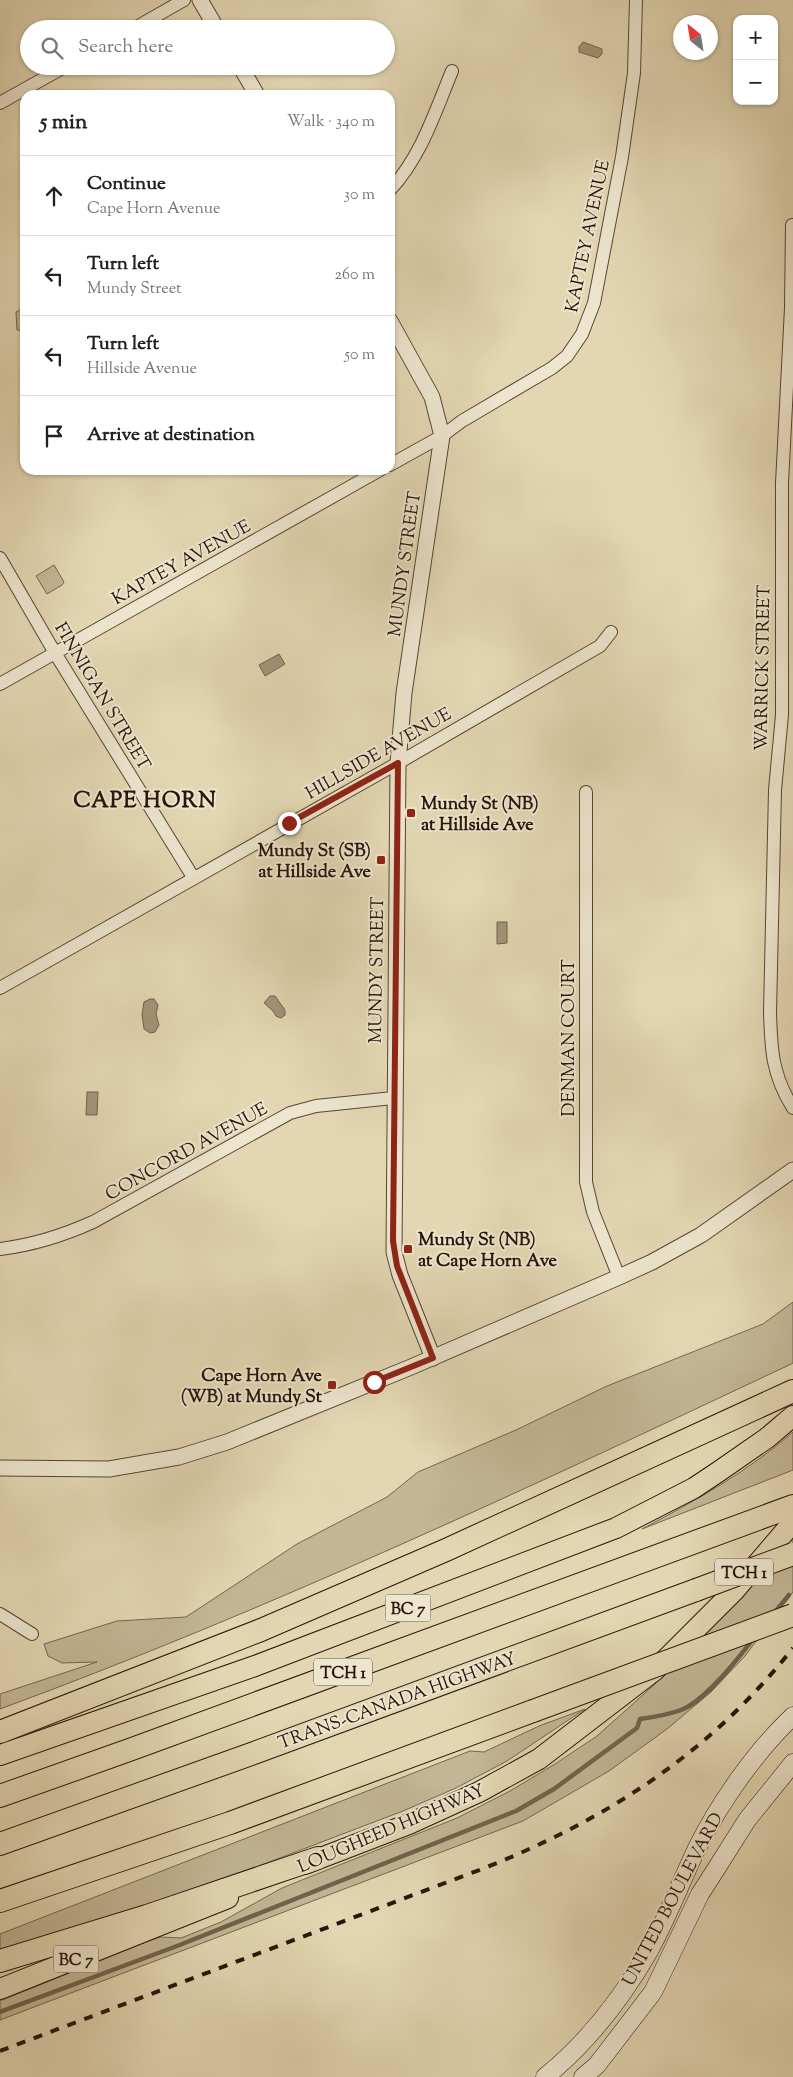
<!DOCTYPE html>
<html lang="en">
<head>
<meta charset="utf-8">
<style>
	body { margin:0; font-family:"Sorts Mill Goudy",serif; background:#f6f6f6; color:#202124 }
	.controls { position:absolute; right:15px; top:15px; display:grid; overflow:hidden; border-radius:10px; box-shadow:0 1px 4px #0004 }
	.controls button { width:45px; height:45px; display:grid; place-items:center; padding:0; border:0; border-bottom:1px solid #e0e0e0; background:#fff; color:#202124; font:25px sans-serif }
	.compass { position:absolute; left:673px; top:15px; width:45px; height:45px; border-radius:50%; background:#fff; box-shadow:0 1px 4px #0004; rotate:330deg }
	.stop { position:absolute; width:15px; height:15px; margin:-11px; border:4px solid #8f2418; border-radius:50%; background:#fff }
	.stop.end { background:#8f2418; border-color:#fff; box-shadow:0 1px 5px #0008 }
	.list { margin:0; padding:0; list-style:none }
	h2 { display:flex; justify-content:space-between; align-items:center; height:65px; margin:0; padding:0 20px; font-size:21px }
	h2 small { font-size:16px; font-weight:400; color:#757577 }
	.list li { display:grid; grid-template-columns:32px 1fr auto; gap:15px; align-items:center; box-sizing:border-box; height:80px; padding:0 20px; border-top:1px solid #e0e0e0 }
	.list b { display:block; font-size:19px; white-space:nowrap }
	.list p { margin:0; font-size:16px; white-space:nowrap; color:#757577 }
	.list em { font-size:16px; font-style:normal; color:#757577 }
	.icon { flex:none; width:28px; height:28px; fill:none; stroke:currentColor; stroke-width:2; stroke-linecap:round; stroke-linejoin:round }
	.map { position:relative; flex:none; width:793px; height:2077px; overflow:hidden }
	.search { position:absolute; background:#fff; box-shadow:0 1px 4px #0004; left:20px; top:20px; width:375px; height:55px; display:flex; align-items:center; gap:12px; box-sizing:border-box; padding:0 18px; border-radius:28px; color:#757577; font-size:19px }
	.panel { position:absolute; background:#fff; box-shadow:0 1px 4px #0004; left:20px; top:90px; width:375px; height:385px; border-radius:15px }
	.map>svg:first-child { display:block }
	.green { fill:#c3b696; stroke:#746650 }
	.water { fill:#a39579; stroke:#71624c }
	.lines { fill:none; stroke-linecap:round; stroke-linejoin:round }
	.stream { stroke:#71624c; stroke-width:4.5 }
	.minor-casing { stroke:#554634; stroke-width:14 }
	.tertiary-casing { stroke:#554634; stroke-width:17 }
	.secondary-casing { stroke:#261509; stroke-width:19 }
	.primary-casing { stroke:#261509; stroke-width:22 }
	.motorway-casing { stroke:#261509; stroke-width:24 }
	.minor { stroke:#ede5ce; stroke-width:12 }
	.tertiary { stroke:#ede5ce; stroke-width:15 }
	.secondary { stroke:#ede5ce; stroke-width:18 }
	.primary { stroke:#e3d7b3; stroke-width:20 }
	.motorway { stroke:#e3d7b3; stroke-width:22 }
	.rail { stroke:#261509; stroke-width:4; stroke-dasharray:9 9; stroke-linecap:butt }
	.motorway-bridge-casing { stroke:#261509; stroke-width:24; stroke-linecap:butt }
	.motorway-bridge { stroke:#e3d7b3; stroke-width:22 }
	.route { stroke:#8f2418; stroke-width:6 }
	.poi-dot { fill:#8f2418; stroke:#ede5ce; stroke-width:2 }
	.labels { text-anchor:middle; stroke-width:4; stroke-linejoin:round; paint-order:stroke }
	.shield { fill:#ede5ce; stroke:#625344; stroke-width:1 }
	.shield-label { font-size:16px; font-weight:bold; fill:#261509 }
	.street-label { font-size:18px; fill:#261509; stroke:#ede5ce }
	.poi-label { font-size:18px; font-weight:bold; fill:#261509; stroke:#ede5ce; text-anchor:start }
	.district-label { font-size:22px; font-weight:bold; letter-spacing:1px; fill:#261509; stroke:#ede5ce }
</style>
</head>
<body>
<div class="map">
<svg width="793" height="2077" viewBox="0 0 793 2077">
	<rect width="100%" height="100%" fill="#e3d7b3"/>
	<filter id="stains"><feTurbulence type="fractalNoise" baseFrequency=".004" numOctaves="4"/><feColorMatrix values="0 0 0 0 .2 0 0 0 0 .09 0 0 0 0 .02 0 0 0 .5 -.17"/></filter>
	<radialGradient id="worn" r=".72"><stop offset=".6" stop-color="#630" stop-opacity="0"/><stop offset="1" stop-color="#630" stop-opacity=".3"/></radialGradient>
	<!-- green -->
	<g class="green">
		<polygon points="25,307 25,330 17,330 16,312"/>
		<polygon points="54,565 64,582 62,585 47,594 36,576"/>
		<path d="M793,1302V1363L787,1366C528,1488 269,1610 0,1709V1694L97,1662L62,1663L48,1656L44,1644L117,1621L186,1617L297,1544L387,1497L418,1472L516,1430L607,1386L763,1324Z"/>
		<path d="M793,1432V1470L642,1529C695,1501 747,1472 793,1432Z"/>
		<polygon points="793,1534 793,1592 745,1656 711,1692 667,1729 609,1771 523,1821 0,2020 0,2001 146,1942 160,1937 181,1938 221,1922 282,1888 457,1818 510,1791 555,1764 597,1736 654,1685 715,1622"/>
		<polygon points="585,1709 507,1761 456,1788 403,1811 196,1890 0,1950 0,1934 470,1751 484,1752 539,1726"/>
	</g>
	<!-- water -->
	<g class="water">
		<polygon points="583,42 602,49 602,54 598,58 579,52 579,47"/>
		<polygon points="279,654 285,664 265,676 259,665"/>
		<polygon points="497,922 507,922 507,943 497,944"/>
		<polygon points="270,996 275,996 285,1010 285,1015 281,1018 276,1016 273,1011 264,1003"/>
		<polygon points="150,999 154,999 158,1005 156,1014 159,1025 155,1032 150,1033 144,1029 142,1015 144,1002"/>
		<polygon points="87,1092 98,1092 97,1115 86,1115"/>
	</g>
	<g class="lines">
		<!-- stream -->
		<g class="stream">
			<polyline points="775,1612 789,1595"/>
			<path d="M0,2012L177,1946L516,1811L554,1789L637,1728L640,1719C654,1717 668,1715 681,1710C706,1700 737,1660 753,1639"/>
		</g>
		<defs>
			<g id="minor">
				<polyline points="133,29 184,0"/>
				<polyline points="0,103 66,66"/>
				<path d="M390,190C421,157 435,112 452,71"/>
				<path d="M792,225L791,308L782,483V715L775,790L770,1012C771,1049 772,1075 793,1108"/>
				<polyline points="390,465 442,436 462,421 552,368 567,356 582,334 594,303 622,157 634,73 636,0"/>
				<polyline points="0,558 55,653 193,877"/>
				<polyline points="0,684 380,470"/>
				<polyline points="586,792 586,1182 593,1212 619,1277"/>
				<polyline points="0,988 398,763 600,646 611,632"/>
				<path d="M0,1249C33,1245 62,1236 93,1222L290,1113L316,1106L393,1098"/>
				<polyline points="0,1614 32,1634"/>
			</g>
			<g id="tertiary">
				<polyline points="200,0 217,29"/>
				<polyline points="240,66 257,95"/>
				<polyline points="390,321 432,397 442,436 404,693 398,763 394,1252 400,1275 433,1358"/>
				<polyline points="0,1468 109,1469 179,1457 227,1442 411,1367 619,1277 652,1262 701,1235 793,1170"/>
			</g>
			<g id="secondary">
				<path d="M545,2077C587,2043 622,1998 649,1951C667,1918 681,1882 697,1848C720,1802 756,1751 793,1716"/>
				<polyline points="583,2077 597,2065 653,1992 700,1894 718,1866 747,1820 793,1763"/>
			</g>
			<g id="primary">
				<polyline points="0,1755 255,1666 616,1528 694,1488 718,1472 767,1438 793,1416"/>
				<polyline points="305,1864 409,1824 479,1792 539,1759 655,1670 734,1591 793,1522"/>
				<polyline points="0,1989 228,1898"/>
			</g>
			<g id="motorway">
				<polyline points="0,1732 261,1630 446,1550 793,1391"/>
				<polyline points="0,1796 132,1749 793,1506"/>
				<polyline points="0,1844 254,1753 696,1590"/>
				<polyline points="0,1901 230,1823 533,1711"/>
				<polyline points="0,1961 147,1916 318,1858"/>
			</g>
		</defs>
		<!-- minor casing -->
		<use href="#minor" class="minor-casing"/>
		<!-- tertiary casing -->
		<use href="#tertiary" class="tertiary-casing"/>
		<!-- secondary casing -->
		<use href="#secondary" class="secondary-casing"/>
		<!-- primary casing -->
		<use href="#primary" class="primary-casing"/>
		<!-- motorway casing -->
		<use href="#motorway" class="motorway-casing"/>
		<!-- minor -->
		<use href="#minor" class="minor"/>
		<!-- tertiary -->
		<use href="#tertiary" class="tertiary"/>
		<!-- secondary -->
		<use href="#secondary" class="secondary"/>
		<!-- primary -->
		<use href="#primary" class="primary"/>
		<!-- motorway -->
		<use href="#motorway" class="motorway"/>
		<!-- rail -->
		<path class="rail" d="M0,2051L482,1869C606,1820 709,1754 793,1648"/>
		<defs>
			<g id="motorway-bridge">
				<polyline points="696,1590 793,1554"/>
				<polyline points="533,1711 793,1615"/>
			</g>
		</defs>
		<!-- motorway-bridge casing -->
		<use href="#motorway-bridge" class="motorway-bridge-casing"/>
		<!-- motorway-bridge -->
		<use href="#motorway-bridge" class="motorway-bridge"/>
	</g>
	<g class="lines">
		<!-- route -->
		<polyline class="route" points="289,823 398,763 393,1241 397,1266 433,1358 374,1382"/>
	</g>
	<!-- markers -->
	<g class="poi-dot">
		<rect x="406" y="808" width="10" height="10" rx="2.5"/>
		<rect x="376" y="855" width="10" height="10" rx="2.5"/>
		<rect x="403" y="1244" width="10" height="10" rx="2.5"/>
		<rect x="327" y="1380" width="10" height="10" rx="2.5"/>
	</g>
	<g class="labels">
		<!-- shield labels -->
		<g class="shield">
			<rect x="715" y="1558.5" width="58" height="27" rx="4"/>
			<rect x="385.5" y="1594.5" width="45" height="27" rx="4"/>
			<rect x="314" y="1658.5" width="58" height="27" rx="4"/>
			<rect x="53.5" y="1945.5" width="45" height="27" rx="4"/>
		</g>
		<g class="shield-label">
			<text x="744" y="1578">TCH 1</text>
			<text x="408" y="1614">BC 7</text>
			<text x="343" y="1678">TCH 1</text>
			<text x="76" y="1965">BC 7</text>
		</g>
		<!-- street labels -->
		<g class="street-label">
			<text transform="translate(587 236) rotate(-78)" y="6">KAPTEY AVENUE</text>
			<text transform="translate(181 562) rotate(-29)" y="6">KAPTEY AVENUE</text>
			<text transform="translate(404 564) rotate(-82)" y="6">MUNDY STREET</text>
			<text transform="translate(762 668) rotate(-89)" y="6">WARRICK STREET</text>
			<text transform="translate(103 696) rotate(59)" y="6">FINNIGAN STREET</text>
			<text transform="translate(378 753) rotate(-30)" y="6">HILLSIDE AVENUE</text>
			<text transform="translate(376 970) rotate(-89)" y="6">MUNDY STREET</text>
			<text transform="translate(568 1038) rotate(-90)" y="6">DENMAN COURT</text>
			<text transform="translate(186 1151) rotate(-29)" y="6">CONCORD AVENUE</text>
			<text transform="translate(397 1700) rotate(-20)" y="6">TRANS-CANADA HIGHWAY</text>
			<text transform="translate(391 1828) rotate(-23)" y="6">LOUGHEED HIGHWAY</text>
			<text transform="translate(672 1899) rotate(-62)" y="6">UNITED BOULEVARD</text>
		</g>
		<!-- poi labels -->
		<g class="poi-label">
			<text x="421" y="809">Mundy St (NB)<tspan x="421" dy="21">at Hillside Ave</tspan></text>
			<text x="371" y="856" text-anchor="end">Mundy St (SB)<tspan x="371" dy="21">at Hillside Ave</tspan></text>
			<text x="418" y="1245">Mundy St (NB)<tspan x="418" dy="21">at Cape Horn Ave</tspan></text>
			<text x="322" y="1381" text-anchor="end">Cape Horn Ave<tspan x="322" dy="21">(WB) at Mundy St</tspan></text>
		</g>
		<!-- district labels -->
		<g class="district-label">
			<text x="145" y="807">CAPE HORN</text>
		</g>
	</g>
	<rect width="100%" height="100%" filter="url(#stains)"/>
	<rect width="100%" height="100%" fill="url(#worn)"/>
</svg>
<div class="controls">
<button>+</button>
<button>−</button>
</div>
<svg class="compass" viewBox="-18 -18 36 36"><path d="M0-13l5 13h-10z" fill="#e53935"/><path d="M0 13l5-13h-10z" fill="#757577"/></svg>
<div class="stop" style="left:374px;top:1382px"></div>
<div class="stop end" style="left:289px;top:823px"></div>
<div class="search"><svg class="icon" aria-label="search" viewBox="0 0 24 24"><circle cx="10" cy="10" r="6"/><path d="M15 15l6 6"/></svg>Search here</div>
<section class="panel">
<h2>5 min<small>Walk · 340 m</small></h2>
<ul class="list">
<li><svg class="icon" aria-label="ahead" viewBox="0 0 24 24"><path d="M12 20V5M6 11l6-6 6 6"/></svg><div><b>Continue</b><p>Cape Horn Avenue</p></div><em>30 m</em></li>
<li><svg class="icon" aria-label="left" viewBox="0 0 24 24"><path d="M17 20v-9H6M10 6l-5 5 5 5"/></svg><div><b>Turn left</b><p>Mundy Street</p></div><em>260 m</em></li>
<li><svg class="icon" aria-label="left" viewBox="0 0 24 24"><path d="M17 20v-9H6M10 6l-5 5 5 5"/></svg><div><b>Turn left</b><p>Hillside Avenue</p></div><em>50 m</em></li>
<li><svg class="icon" aria-label="arrive" viewBox="0 0 24 24"><path d="M6 21V4h12l-3 4 3 4H6"/></svg><div><b>Arrive at destination</b></div></li>
</ul>
</section>
</div>
</body>
</html>
